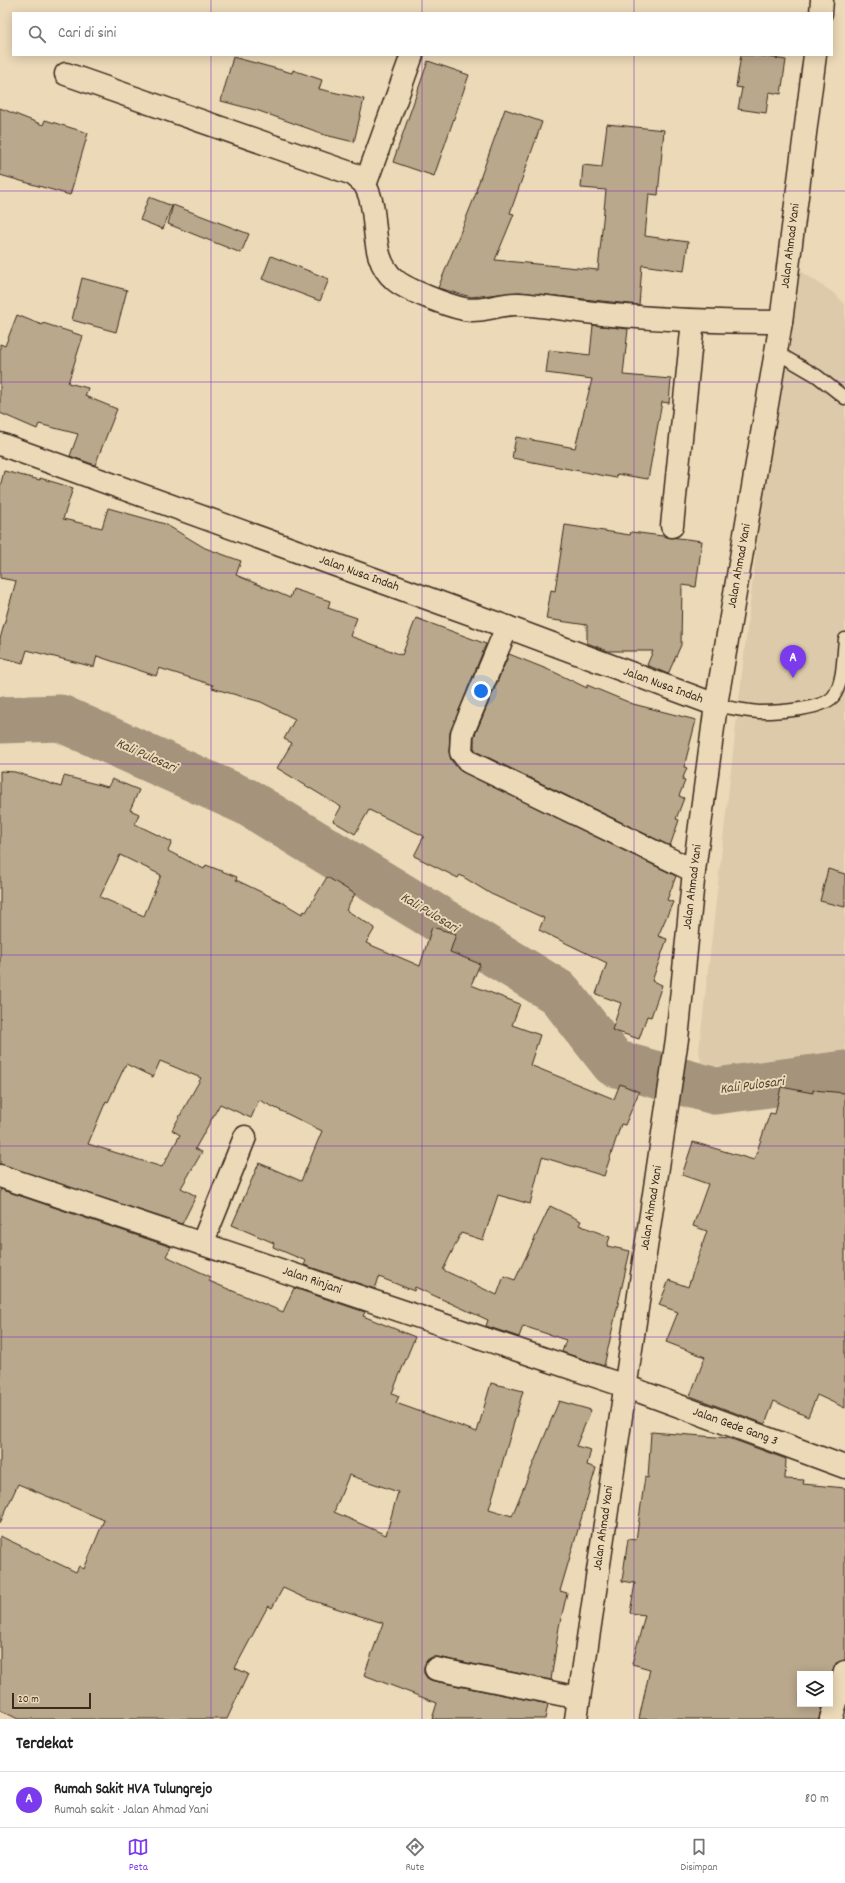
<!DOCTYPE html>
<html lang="id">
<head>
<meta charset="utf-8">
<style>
	body { margin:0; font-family:Dekko,sans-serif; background:#f6f6f6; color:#222 }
	.controls { position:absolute; right:12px; bottom:12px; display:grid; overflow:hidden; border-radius:0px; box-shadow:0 2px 10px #0003 }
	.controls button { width:36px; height:36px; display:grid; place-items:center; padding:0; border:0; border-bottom:1px solid #e0e0e0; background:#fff; color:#222; font:20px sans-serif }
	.scale { position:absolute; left:12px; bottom:10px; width:79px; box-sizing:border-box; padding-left:4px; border:2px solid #3b2a1e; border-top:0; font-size:11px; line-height:14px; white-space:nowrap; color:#3b2a1e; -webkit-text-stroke:3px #ebd9b7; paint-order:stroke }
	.you { position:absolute; left:481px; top:691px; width:14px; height:14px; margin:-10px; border:3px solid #fff; border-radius:50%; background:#1a73e8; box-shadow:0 0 0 6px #1a73e833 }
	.badge { display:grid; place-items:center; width:26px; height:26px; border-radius:50%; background:#7c3aed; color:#fff; font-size:13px; font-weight:700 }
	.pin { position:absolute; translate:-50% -33px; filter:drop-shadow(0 1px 2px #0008) }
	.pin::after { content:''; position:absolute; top:21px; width:14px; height:12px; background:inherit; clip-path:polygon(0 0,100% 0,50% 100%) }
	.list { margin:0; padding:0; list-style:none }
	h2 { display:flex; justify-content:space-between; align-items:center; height:52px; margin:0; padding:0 16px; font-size:17px }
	h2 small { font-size:13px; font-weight:400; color:#767676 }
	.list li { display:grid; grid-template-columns:26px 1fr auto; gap:12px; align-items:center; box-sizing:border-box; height:56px; padding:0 16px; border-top:1px solid #e0e0e0 }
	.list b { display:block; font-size:15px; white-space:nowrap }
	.list p { margin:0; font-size:13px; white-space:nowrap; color:#767676 }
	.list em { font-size:13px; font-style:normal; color:#767676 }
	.icon { flex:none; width:22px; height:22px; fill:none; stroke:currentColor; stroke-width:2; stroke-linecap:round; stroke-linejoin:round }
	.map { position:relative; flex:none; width:845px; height:1719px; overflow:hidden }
	.search { position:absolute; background:#fff; box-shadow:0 2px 10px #0003; left:12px; right:12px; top:12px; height:44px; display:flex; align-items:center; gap:10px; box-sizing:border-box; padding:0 14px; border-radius:0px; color:#767676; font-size:15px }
	.sheet { height:108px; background:#fff }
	nav { display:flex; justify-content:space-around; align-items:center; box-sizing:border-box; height:56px; border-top:1px solid #e0e0e0; background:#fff; font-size:11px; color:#767676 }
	nav a { display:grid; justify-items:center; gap:2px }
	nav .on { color:#7c3aed }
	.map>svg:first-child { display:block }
</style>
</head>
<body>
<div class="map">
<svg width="845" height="1719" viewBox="0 0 845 1719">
	<rect width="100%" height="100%" fill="#ebd9b7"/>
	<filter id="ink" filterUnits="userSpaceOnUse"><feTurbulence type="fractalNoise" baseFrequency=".025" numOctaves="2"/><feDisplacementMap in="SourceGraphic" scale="8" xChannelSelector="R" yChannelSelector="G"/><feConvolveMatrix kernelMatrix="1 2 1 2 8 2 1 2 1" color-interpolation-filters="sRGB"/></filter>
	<g filter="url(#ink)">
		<polygon fill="#dccaaa" points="789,263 835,294 845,305 845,1058 702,1067 699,1050"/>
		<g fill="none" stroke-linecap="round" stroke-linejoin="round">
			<polyline stroke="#a5937b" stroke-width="47" points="0,720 60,718 247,802 559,993 614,1063 715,1091 845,1074"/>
		</g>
		<g fill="#baa88c" stroke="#3b2a1e" fill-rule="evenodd">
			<polygon points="741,55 756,55 786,60 781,94 769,92 766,113 738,109 742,88 736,87"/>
			<polygon points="233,57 292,73 293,70 322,80 319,89 364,99 354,142 321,134 321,133 259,111 221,101"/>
			<polygon points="428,61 469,75 434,176 393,162"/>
			<polygon points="0,108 43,125 45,120 88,133 70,195 0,175"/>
			<polygon points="505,109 542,122 510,213 514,214 495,260 598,270 606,190 581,188 583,165 602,167 607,124 664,130 658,195 649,194 645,236 688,242 684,271 642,265 639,305 519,292 471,297 438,288 477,191 476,190"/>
			<polygon points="149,197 172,206 163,229 140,220"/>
			<polygon points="173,205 249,234 241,253 168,224"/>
			<polygon points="271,256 329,279 320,301 262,279"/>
			<polygon points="82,278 127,290 116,332 72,320"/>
			<polygon points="17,315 42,325 43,323 83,336 68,383 88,388 85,396 117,409 95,465 70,456 78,434 39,424 37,429 0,413 0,344 5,346"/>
			<polygon points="593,325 628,329 623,375 671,379 669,403 662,402 648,479 617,474 616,478 512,458 516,437 575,448 592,379 546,373 549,350 590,355"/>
			<polygon points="4,471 40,480 40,478 73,488 63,519 102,528 108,508 165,524 205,548 241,561 236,575 290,598 293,589 330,601 328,608 357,618 350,636 402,655 416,618 486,644 450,733 449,752 451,760 459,770 676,876 667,900 673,902 658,936 667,939 652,981 662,985 651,1017 647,1016 639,1039 612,1030 621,1003 596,994 607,963 539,930 544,918 491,894 460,875 458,878 414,856 424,836 369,810 355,834 333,821 341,807 277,768 292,743 284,739 295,719 261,702 212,688 213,685 159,668 156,676 97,656 94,667 27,650 23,663 0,657 0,639 16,581 0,578 0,487"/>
			<polygon points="565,525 630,535 631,532 702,541 696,587 682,585 681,645 668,674 647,665 653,651 608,651 587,643 587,625 546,619 551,590 555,591"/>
			<polygon points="509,654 554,672 587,688 587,685 633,704 696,720 684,767 687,768 682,780 685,781 679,796 684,798 676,819 679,820 670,846 477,752 474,748 474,737"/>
			<path d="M0,771L15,772L61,787L64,776L108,787L112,779L139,790L130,810L139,814L135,824L172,842L168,851L204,869L206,865L237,877L236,880L280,901L302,914L304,911L306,912L327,877L355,894L346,910L375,928L366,943L420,966L432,927L456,934L450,952L480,964L471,985L520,1004L512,1025L540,1035L530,1065L614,1099L620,1084L639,1092L625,1125L621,1124L604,1176L542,1157L530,1204L498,1195L483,1240L461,1233L443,1270L497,1295L504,1276L515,1280L550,1206L581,1221L579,1225L610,1237L607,1246L630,1251L604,1366L562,1352L566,1340L523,1326L519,1337L486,1326L488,1320L415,1287L414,1291L379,1277L375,1289L304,1265L306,1261L273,1247L274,1243L232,1225L259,1163L301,1181L322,1131L259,1100L251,1118L220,1104L195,1149L202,1152L181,1188L196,1196L182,1224L0,1164ZM120,855L161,875L144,916L100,897ZM160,1061L201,1078L172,1130L180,1135L162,1167L88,1144L106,1101L108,1102L126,1064L153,1077Z"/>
			<polygon points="828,869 845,874 845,907 820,901"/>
			<polygon points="781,1087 813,1093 813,1090 845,1093 845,1408 817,1395 808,1417 774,1401 765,1424 690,1396 705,1357 666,1342 678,1312 659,1305 669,1280 688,1287 707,1231 693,1226 708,1184 682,1175 693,1142 754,1160 770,1113 775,1114"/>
			<path d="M0,1189L171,1247L166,1256L211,1277L209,1281L283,1312L294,1288L365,1312L363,1316L415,1337L392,1393L399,1396L396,1403L477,1432L491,1383L523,1391L489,1509L512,1516L559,1401L591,1410L576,1446L591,1450L587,1465L596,1468L560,1591L567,1593L559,1627L551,1680L438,1657H432L427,1660L424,1667V1673L427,1678L434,1681L548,1704L545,1719H432L437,1703L364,1675L383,1623L307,1599L283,1588L272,1608L268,1606L235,1668L248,1674L227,1719H18L0,1710V1536L76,1572L79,1566L84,1569L104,1520L18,1484L0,1523ZM349,1475L398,1492L386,1535L334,1512Z"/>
			<polygon points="651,1432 729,1438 786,1459 785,1479 804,1480 803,1484 845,1488 845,1660 836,1663 830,1679 830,1674 800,1674 800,1704 822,1704 819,1719 639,1719 650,1669 632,1664 645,1615 630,1613 635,1583 622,1581 628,1539 636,1540 645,1477 648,1478"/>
		</g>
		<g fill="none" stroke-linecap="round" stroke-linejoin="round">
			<defs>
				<g id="lane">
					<polyline points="776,352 817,376 845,398"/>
					<path d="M716,705C731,708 745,711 759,712C776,712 827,710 835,694C844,678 843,657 845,639"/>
				</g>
				<g id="street">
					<path d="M66,74L353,174C357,178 364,182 366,187C381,216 367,257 395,280C406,290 449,306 464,309C482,313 500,303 518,304C549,306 581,312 612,315C668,320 724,322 781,322"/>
					<polyline points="365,185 412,55"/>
					<polyline points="672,526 693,321"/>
					<polyline points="507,627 462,734 461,752 469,762 694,871"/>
					<polyline points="0,1176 625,1386 845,1467"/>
					<polyline points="202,1244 245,1137"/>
					<polyline points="436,1669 579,1698"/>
					<polyline points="831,1719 845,1672"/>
				</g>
				<g id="secondary">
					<polyline points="821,13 822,0"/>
					<polyline points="0,444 507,627 716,705"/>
					<polyline points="576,1719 677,1039 694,871 716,705 781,322 815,55"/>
				</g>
			</defs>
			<use href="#lane" stroke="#3b2a1e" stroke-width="15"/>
			<use href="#street" stroke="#3b2a1e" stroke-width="25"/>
			<use href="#secondary" stroke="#3b2a1e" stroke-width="25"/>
			<use href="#lane" stroke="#ebd9b7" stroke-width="12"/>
			<use href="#street" stroke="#ebd9b7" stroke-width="22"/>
			<use href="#secondary" stroke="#ebd9b7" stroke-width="22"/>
		</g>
	</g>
	<path fill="none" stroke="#7b2cbf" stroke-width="1" stroke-opacity="0.55" d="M211,0V13M422,0V13M634,0V13M211,55V1719M422,55V1719M634,55V1719M0,191H845M0,382H845M0,573H845M0,764H845M0,955H845M0,1146H845M0,1337H845M0,1528H845"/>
	<g text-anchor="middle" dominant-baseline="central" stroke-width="4" stroke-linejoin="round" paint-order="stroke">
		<g font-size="13" fill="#3b2a1e" stroke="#ebd9b7">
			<text transform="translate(791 246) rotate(-83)">Jalan Ahmad Yani</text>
			<text transform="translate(740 566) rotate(-80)">Jalan Ahmad Yani</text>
			<text transform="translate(359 574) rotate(20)">Jalan Nusa Indah</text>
			<text transform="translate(663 686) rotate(20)">Jalan Nusa Indah</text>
			<text transform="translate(693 887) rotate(-83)">Jalan Ahmad Yani</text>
			<text transform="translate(652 1208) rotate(-81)">Jalan Ahmad Yani</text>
			<text transform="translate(312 1281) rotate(19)">Jalan Rinjani</text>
			<text transform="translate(735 1427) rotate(20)">Jalan Gede Gang 3</text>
			<text transform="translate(604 1528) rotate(-82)">Jalan Ahmad Yani</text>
		</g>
		<g font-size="14" font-style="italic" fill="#564435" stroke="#ebd9b7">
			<text transform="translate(146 756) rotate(24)">Kali Pulosari</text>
			<text transform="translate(429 913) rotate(31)">Kali Pulosari</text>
			<text transform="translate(752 1086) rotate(-7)">Kali Pulosari</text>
		</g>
	</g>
</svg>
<div class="controls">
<button><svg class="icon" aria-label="layers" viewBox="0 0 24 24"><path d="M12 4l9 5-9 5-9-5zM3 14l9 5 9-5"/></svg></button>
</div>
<div class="scale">20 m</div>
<div class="you"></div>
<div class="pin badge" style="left:793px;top:678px">A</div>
<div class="search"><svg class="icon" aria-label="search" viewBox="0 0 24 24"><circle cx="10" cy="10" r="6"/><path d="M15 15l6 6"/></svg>Cari di sini</div>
</div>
<section class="sheet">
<h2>Terdekat<small></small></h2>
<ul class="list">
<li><span class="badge">A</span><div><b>Rumah Sakit HVA Tulungrejo</b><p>Rumah sakit · Jalan Ahmad Yani</p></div><em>80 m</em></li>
</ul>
</section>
<nav>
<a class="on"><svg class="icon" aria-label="map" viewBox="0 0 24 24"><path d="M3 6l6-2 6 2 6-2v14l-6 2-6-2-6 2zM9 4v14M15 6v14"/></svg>Peta</a>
<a><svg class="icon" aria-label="directions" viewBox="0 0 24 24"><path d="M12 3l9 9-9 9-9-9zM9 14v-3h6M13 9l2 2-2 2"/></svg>Rute</a>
<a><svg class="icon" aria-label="saved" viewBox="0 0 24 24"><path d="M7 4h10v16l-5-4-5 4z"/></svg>Disimpan</a>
</nav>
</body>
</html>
